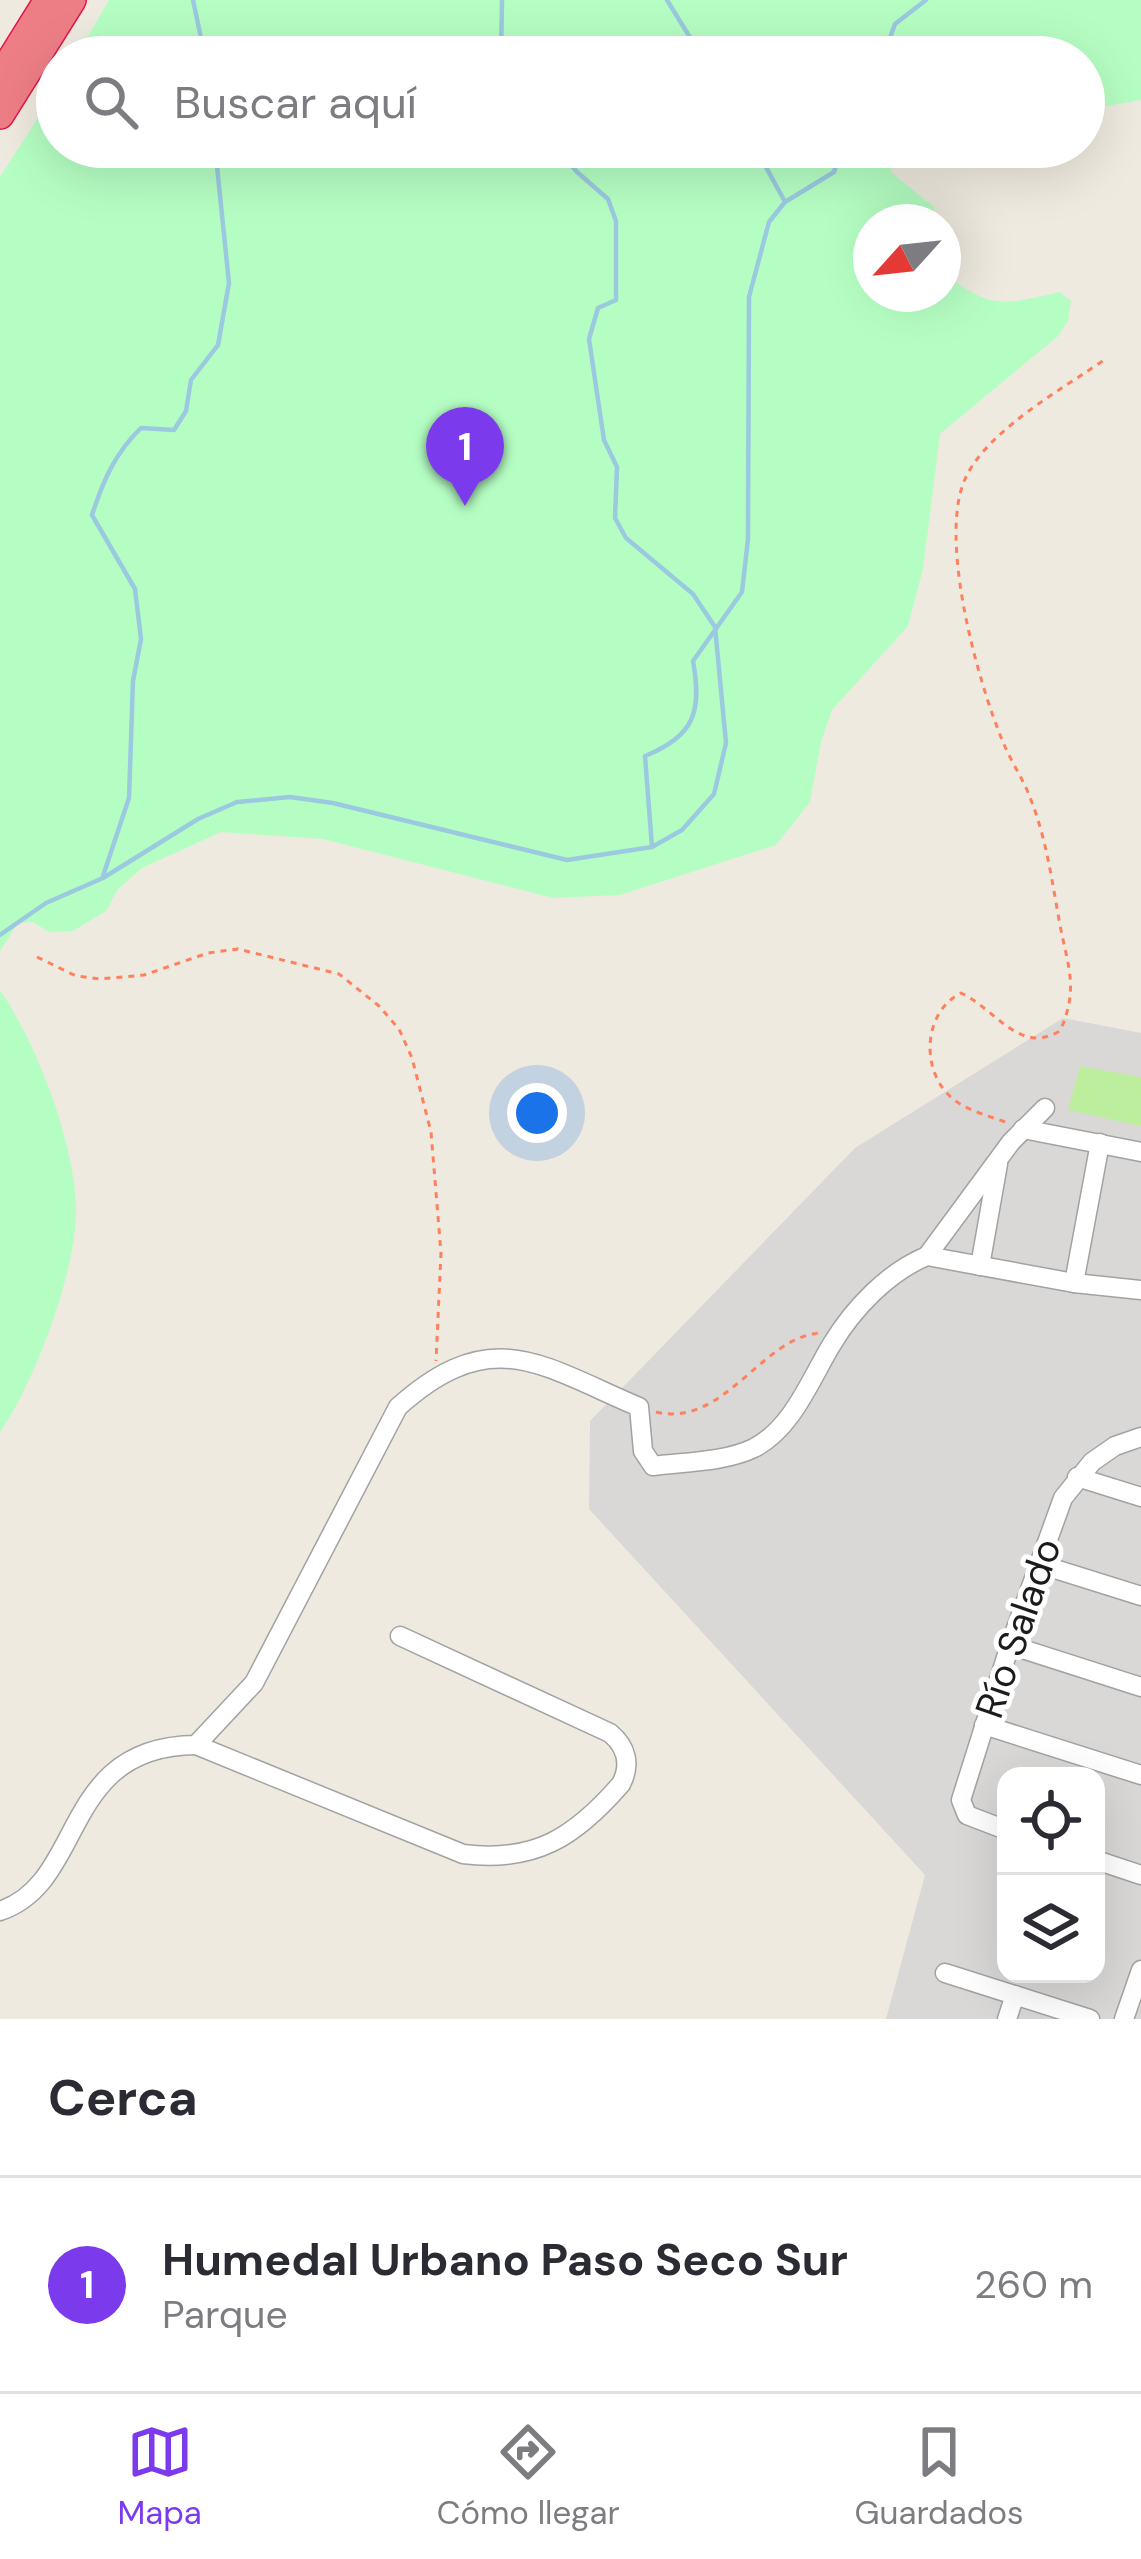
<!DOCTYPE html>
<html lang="es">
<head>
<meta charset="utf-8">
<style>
	body { margin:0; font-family:"DM Sans",sans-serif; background:#f7f7f7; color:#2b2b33 }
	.controls { position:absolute; right:36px; bottom:36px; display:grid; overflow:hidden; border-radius:24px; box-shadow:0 12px 48px #0002 }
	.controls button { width:108px; height:108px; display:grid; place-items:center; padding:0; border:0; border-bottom:3px solid #e1e1e2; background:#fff; color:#2b2b33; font:60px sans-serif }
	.compass { position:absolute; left:853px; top:204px; width:108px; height:108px; border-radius:50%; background:#fff; box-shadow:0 12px 48px #0002; rotate:243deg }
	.you { position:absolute; left:537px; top:1113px; width:42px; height:42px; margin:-30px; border:9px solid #fff; border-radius:50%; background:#1a73e8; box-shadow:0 0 0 18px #1a73e833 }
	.badge { display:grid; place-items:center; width:78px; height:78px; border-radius:50%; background:#7c3aed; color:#fff; font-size:39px; font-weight:700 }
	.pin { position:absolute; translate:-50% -99px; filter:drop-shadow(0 3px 6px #0008) }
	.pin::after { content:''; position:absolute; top:63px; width:42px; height:36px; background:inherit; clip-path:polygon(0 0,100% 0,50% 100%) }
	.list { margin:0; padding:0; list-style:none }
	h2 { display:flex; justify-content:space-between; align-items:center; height:156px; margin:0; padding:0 48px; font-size:51px }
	h2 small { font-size:39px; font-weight:400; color:#7c7c81 }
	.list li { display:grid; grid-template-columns:78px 1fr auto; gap:36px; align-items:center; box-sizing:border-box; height:216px; padding:0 48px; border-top:3px solid #e1e1e2 }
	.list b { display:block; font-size:45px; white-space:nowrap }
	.list p { margin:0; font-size:39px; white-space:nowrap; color:#7c7c81 }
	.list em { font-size:39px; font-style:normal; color:#7c7c81 }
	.icon { flex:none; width:66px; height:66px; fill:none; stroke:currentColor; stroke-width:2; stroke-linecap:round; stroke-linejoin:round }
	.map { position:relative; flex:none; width:1141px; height:2019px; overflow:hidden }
	.search { position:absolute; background:#fff; box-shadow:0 12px 48px #0002; left:36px; right:36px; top:36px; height:132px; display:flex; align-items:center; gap:30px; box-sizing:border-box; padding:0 42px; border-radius:66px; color:#7c7c81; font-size:45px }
	.sheet { height:372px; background:#fff }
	nav { display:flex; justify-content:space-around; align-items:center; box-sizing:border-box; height:168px; border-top:3px solid #e1e1e2; background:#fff; font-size:33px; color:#7c7c81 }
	nav a { display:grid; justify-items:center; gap:6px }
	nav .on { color:#7c3aed }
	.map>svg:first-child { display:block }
</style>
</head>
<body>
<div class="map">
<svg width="1141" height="2019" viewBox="0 0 1141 2019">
	<rect width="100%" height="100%" fill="#eeeadf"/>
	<path fill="#d9d8d7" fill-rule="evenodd" d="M1063,1018L1141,1033V2019H886L925,1875L589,1509L590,1421L855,1148ZM1006,1776H1096V1974H1006Z"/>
	<polygon fill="#bdee9e" points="1080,1066 1141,1077 1141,1126 1068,1110"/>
	<g fill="#b5fec3">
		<polygon points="109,0 1141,0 1141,100 1084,110 1084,57 76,57"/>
		<path d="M57,88V147H887L892,173L935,208L931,222H871V294H943V273C992,310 1002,305 1060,292L1071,301L1068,321L1058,336L940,434L923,569L908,626L832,710L821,742L810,802L776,845L620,895L553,898L323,839L221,832L142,868L118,889L106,911L73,931L49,932L33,922L18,923L0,951V177Z"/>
		<path d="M0,990C37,1044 74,1141 76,1206C78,1268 35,1382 0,1432Z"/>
	</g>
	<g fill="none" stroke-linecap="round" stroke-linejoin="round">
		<g stroke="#9ac9e0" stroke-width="4.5">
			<polyline points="193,0 205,57"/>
			<polyline points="667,0 702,57"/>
			<polyline points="501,57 502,0"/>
			<polyline points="883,57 895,24 926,0"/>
			<polyline points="755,147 784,200"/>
			<path d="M652,847L645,756C695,736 702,711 693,661L742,592L748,539L749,297L769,222L785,202L834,172L842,147"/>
			<path d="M103,876L129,798L133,681L141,639L135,589L92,515C103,481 115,453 141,428L174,430L186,411L191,380L218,345L229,283L215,147"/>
			<polyline points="0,935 46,903 103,878 198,819 237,802 290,797 333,803 567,860 652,847 682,830 714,794 726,743 715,627 693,594 626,538 615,518 617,467 604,440 589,339 598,308 616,300 616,221 608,199 577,172 556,147"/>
		</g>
		<defs>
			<g id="minor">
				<polyline points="1023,1129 1141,1152"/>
				<polyline points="927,1256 1074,1283 1141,1290"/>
				<polyline points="927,1256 1011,1142 1045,1108"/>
				<polyline points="980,1266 998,1164"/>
				<polyline points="1074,1283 1100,1143"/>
				<polyline points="1077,1477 1141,1497"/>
				<polyline points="1039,1564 1141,1596"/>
				<polyline points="1010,1645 1141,1687"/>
				<polyline points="984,1725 1141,1775"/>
				<path d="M196,1745L463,1854C535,1863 575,1837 621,1784C631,1765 627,1747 610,1733L400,1636"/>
				<polyline points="1006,1830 967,1815 961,1800 1010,1645 1063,1498 1092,1462 1115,1446 1141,1437"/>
				<polyline points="1096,1860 1141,1875"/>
				<path d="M0,1911C87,1882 59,1746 196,1745L254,1683L398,1407C492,1323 540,1365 639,1407L643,1451L653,1466C685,1462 725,1462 754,1448C793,1428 811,1378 832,1344C853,1309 888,1272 927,1256"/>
				<polyline points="945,1973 1090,2019"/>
				<polyline points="1007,2019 1015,1995"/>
				<polyline points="1124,2019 1141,1970"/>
			</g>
			<g id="highway">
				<polyline points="0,77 48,0"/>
				<polyline points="0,115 72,0"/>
			</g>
		</defs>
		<use href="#minor" stroke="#a2a2a2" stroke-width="21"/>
		<use href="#highway" stroke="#e41345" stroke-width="30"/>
		<g stroke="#ff805e" stroke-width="3" stroke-dasharray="6 6" stroke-linecap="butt">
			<polyline points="37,957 76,976 100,979 144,975 208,953 238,949 339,974 379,1006 399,1029 412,1058 431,1132 441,1253 436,1361"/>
			<path d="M1005,1122C987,1115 967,1111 952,1098C920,1071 923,1012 961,993C997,1010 1019,1055 1060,1031C1079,989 1068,967 1060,925C1052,882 1047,841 1031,800C1024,780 1011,762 1003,742C978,683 936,533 967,475C991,428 1064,388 1107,358"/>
			<path d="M656,1412C724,1428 761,1338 819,1333"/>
		</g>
		<use href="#minor" stroke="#fff" stroke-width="18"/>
		<use href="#highway" stroke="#ee7e86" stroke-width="27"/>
	</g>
	<g text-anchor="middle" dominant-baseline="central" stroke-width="10" stroke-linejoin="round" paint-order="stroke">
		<g font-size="39" fill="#1b1b1b" stroke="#fff">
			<text transform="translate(1018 1628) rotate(-71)">Río Salado</text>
		</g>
	</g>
</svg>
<div class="controls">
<button><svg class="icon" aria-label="locate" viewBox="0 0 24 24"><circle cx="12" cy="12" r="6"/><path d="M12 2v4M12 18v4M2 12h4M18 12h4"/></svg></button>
<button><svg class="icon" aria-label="layers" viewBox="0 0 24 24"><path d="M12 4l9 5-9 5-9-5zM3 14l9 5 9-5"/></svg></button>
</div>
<svg class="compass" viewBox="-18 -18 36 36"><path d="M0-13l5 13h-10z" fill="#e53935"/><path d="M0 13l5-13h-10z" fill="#7c7c81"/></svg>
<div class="you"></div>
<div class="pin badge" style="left:465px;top:506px">1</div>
<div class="search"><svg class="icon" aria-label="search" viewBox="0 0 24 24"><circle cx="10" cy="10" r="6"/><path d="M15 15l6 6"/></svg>Buscar aquí</div>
</div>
<section class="sheet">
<h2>Cerca<small></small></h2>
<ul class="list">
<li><span class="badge">1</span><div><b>Humedal Urbano Paso Seco Sur</b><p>Parque</p></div><em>260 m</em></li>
</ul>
</section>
<nav>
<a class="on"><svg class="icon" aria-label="map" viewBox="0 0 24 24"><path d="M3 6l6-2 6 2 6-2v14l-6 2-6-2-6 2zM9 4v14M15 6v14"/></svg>Mapa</a>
<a><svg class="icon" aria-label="directions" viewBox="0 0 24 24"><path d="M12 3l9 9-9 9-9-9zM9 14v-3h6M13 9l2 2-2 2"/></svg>Cómo llegar</a>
<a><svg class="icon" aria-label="saved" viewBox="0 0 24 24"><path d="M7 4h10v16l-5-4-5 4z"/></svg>Guardados</a>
</nav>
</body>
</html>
